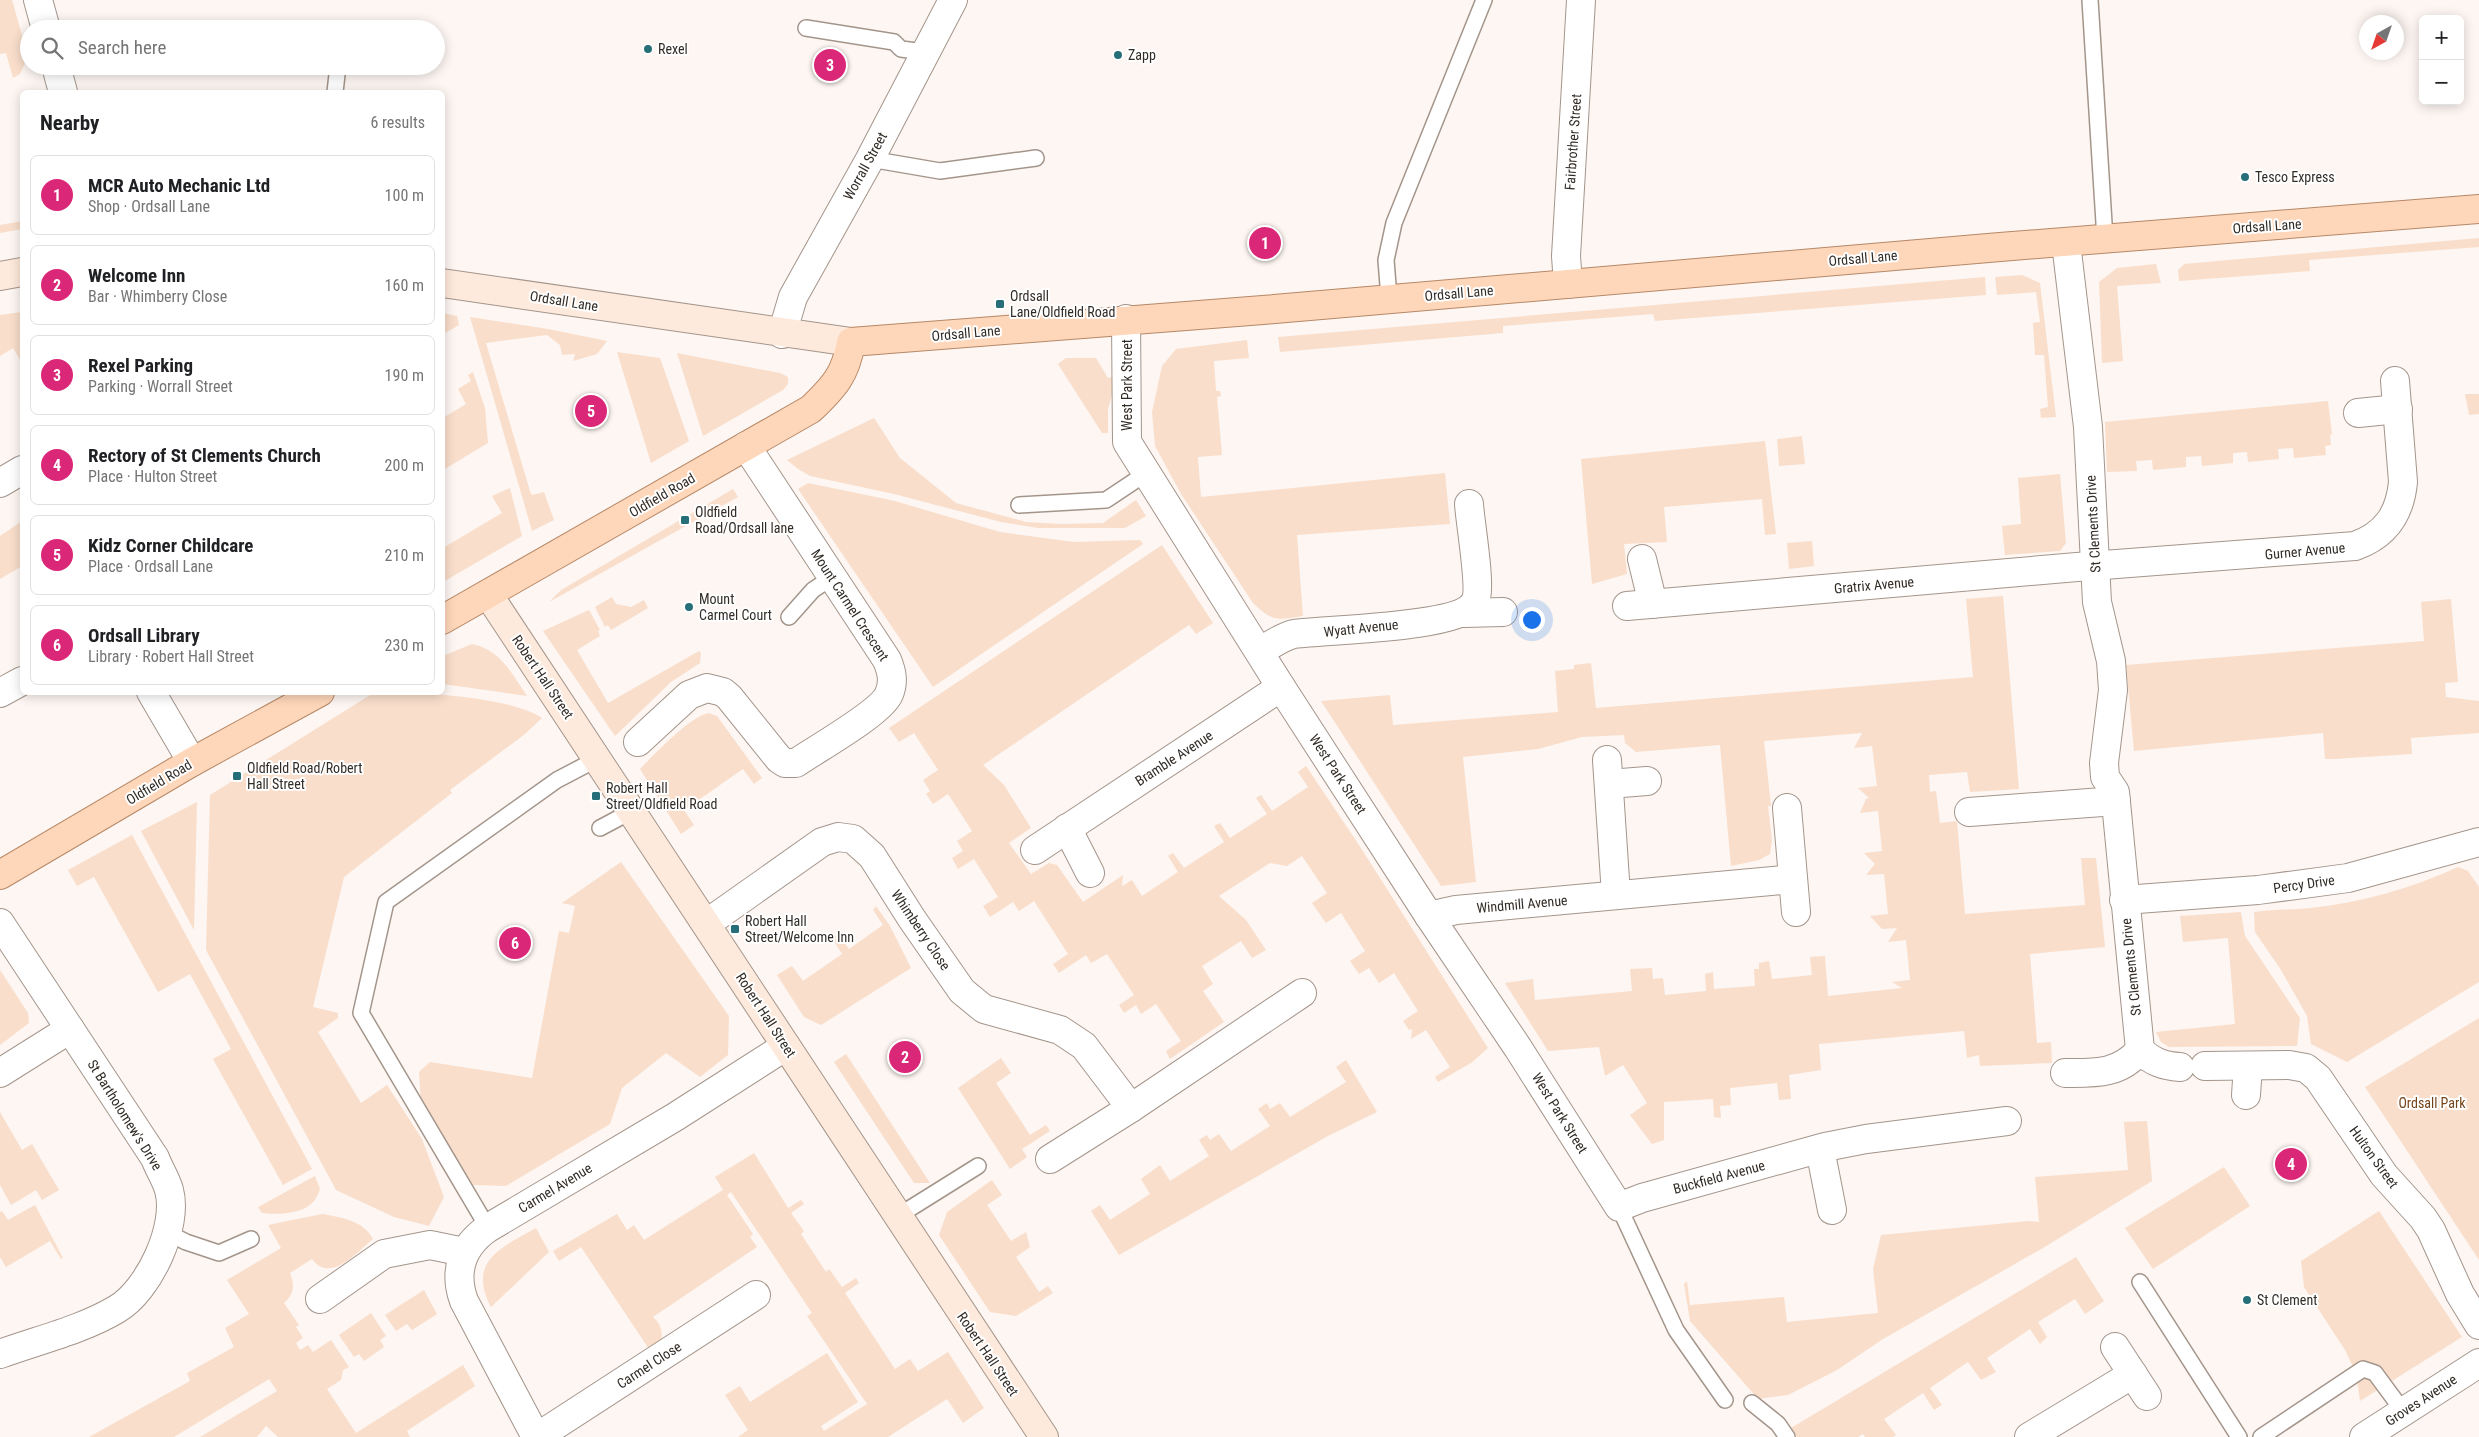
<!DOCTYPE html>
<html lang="en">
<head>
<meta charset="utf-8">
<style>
	body { margin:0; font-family:"Roboto Condensed",sans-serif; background:#f2f2f2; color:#202124 }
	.controls { position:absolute; right:15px; top:15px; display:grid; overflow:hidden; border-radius:8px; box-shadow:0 2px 12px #0003 }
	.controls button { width:45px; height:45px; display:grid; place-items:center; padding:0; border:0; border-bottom:1px solid #e0e0e0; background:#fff; color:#202124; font:25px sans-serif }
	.compass { position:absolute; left:2359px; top:15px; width:45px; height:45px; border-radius:50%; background:#fff; box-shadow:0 2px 12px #0003; rotate:220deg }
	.you { position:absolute; left:1531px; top:619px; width:18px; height:18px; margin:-12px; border:4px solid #fff; border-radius:50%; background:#1a73e8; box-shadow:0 0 0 8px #1a73e833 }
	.badge { display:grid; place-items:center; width:32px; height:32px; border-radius:50%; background:#db2777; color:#fff; font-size:16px; font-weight:700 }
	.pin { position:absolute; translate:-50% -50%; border:2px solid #fff; box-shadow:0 1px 5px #0006 }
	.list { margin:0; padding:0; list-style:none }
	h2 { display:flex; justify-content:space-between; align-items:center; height:65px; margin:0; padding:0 20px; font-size:21px }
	h2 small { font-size:16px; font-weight:400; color:#757577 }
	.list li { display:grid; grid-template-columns:32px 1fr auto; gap:15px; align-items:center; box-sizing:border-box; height:80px; margin:0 10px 10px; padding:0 10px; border:1px solid #e0e0e0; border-radius:8px }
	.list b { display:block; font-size:19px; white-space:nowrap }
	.list p { margin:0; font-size:16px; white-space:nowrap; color:#757577 }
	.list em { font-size:16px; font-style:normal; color:#757577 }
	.icon { flex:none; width:28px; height:28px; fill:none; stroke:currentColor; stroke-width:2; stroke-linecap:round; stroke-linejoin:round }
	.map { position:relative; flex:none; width:2479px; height:1437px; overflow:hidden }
	.search { position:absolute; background:#fff; box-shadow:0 2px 12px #0003; left:20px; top:20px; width:425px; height:55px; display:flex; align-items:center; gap:12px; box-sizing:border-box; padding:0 18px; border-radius:28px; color:#757577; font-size:19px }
	.panel { position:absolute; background:#fff; box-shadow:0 2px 12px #0003; left:20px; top:90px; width:425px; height:605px; border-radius:8px }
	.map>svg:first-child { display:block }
</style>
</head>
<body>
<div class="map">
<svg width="2479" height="1437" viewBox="0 0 2479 1437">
	<rect width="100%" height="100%" fill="#fdf6f2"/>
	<g fill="#f9decb">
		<polygon points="0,0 12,0 28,56 20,74 13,78 6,53 0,54"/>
		<polygon points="22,221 22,229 0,233 0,225"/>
		<polygon points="2479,238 2479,247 2309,260 2310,271 2179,281 2178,270 2184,264"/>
		<polygon points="2156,264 2161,283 2117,286 2123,361 2102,363 2099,282 2117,268"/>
		<polygon points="2022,275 2040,283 2056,417 2041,418 2040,409 2048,407 2044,355 2035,355 2033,323 2040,322 2036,292 1997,295 1995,277"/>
		<polygon points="1985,277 1986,295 1655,321 1653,314 1503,326 1503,333 1280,352 1278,337"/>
		<polygon points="22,312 22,363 13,348 0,356 0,315"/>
		<polygon points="443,313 457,316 459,325 445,333"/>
		<polygon points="470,317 548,329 607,341 597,354 573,361 575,354 562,355 560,345 547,335 486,343 530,491 532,495 544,492 554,520 532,531"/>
		<path d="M1247,340L1249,358L1214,361L1216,391H1220L1221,396L1217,397L1222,455L1198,457L1201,497L1445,473L1450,524L1297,535L1303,616C1277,620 1273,622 1253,603L1181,494L1155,446L1152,412L1162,366L1176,349Z"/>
		<polygon points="617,352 660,358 689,441 651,463"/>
		<polygon points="677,353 780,373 788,377 788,384 783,390 703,436"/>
		<polygon points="1066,358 1096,358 1108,378 1112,377 1112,395 1108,409 1108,433 1102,433 1058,364"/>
		<polygon points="473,372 485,408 488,443 443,470 443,418 466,404 458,389 471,381 468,375"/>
		<polygon points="2465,394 2479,394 2479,414 2469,415"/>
		<polygon points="2328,401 2332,434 2330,435 2331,445 2325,446 2326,455 2294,458 2293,448 2278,449 2279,459 2248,462 2247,452 2233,453 2233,463 2202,466 2201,456 2186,457 2186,467 2153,470 2152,460 2136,461 2137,471 2107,472 2105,422"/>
		<polygon points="874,418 900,458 956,503 1026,522 1061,524 1103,523 1136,500 1146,516 1125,528 1038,528 1001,522 894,494 810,476 798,469 787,460"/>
		<polygon points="1802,436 1805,464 1779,466 1777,439"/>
		<polygon points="1765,441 1776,534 1765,535 1762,499 1664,507 1667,542 1624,544 1627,574 1592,584 1581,459"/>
		<polygon points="2060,474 2066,543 2060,551 2005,555 2002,526 2021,524 2018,478"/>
		<polygon points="808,483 895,501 1000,532 1074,542 1140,540 1143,544 933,687 798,489"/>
		<polygon points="510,488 522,536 443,582 443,548 502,513 492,496"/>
		<polygon points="733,489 738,497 549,602 561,590"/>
		<polygon points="22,521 22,566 0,579 0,536"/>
		<polygon points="1812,541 1814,566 1789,569 1787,543"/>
		<polygon points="1162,545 1213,623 1196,634 1189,625 983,765 1004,785 1031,828 1009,843 1031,874 1049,863 1057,865 1083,902 1123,875 1122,886 1132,880 1142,896 1178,872 1168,856 1173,853 1184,868 1224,842 1214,826 1220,823 1230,838 1267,814 1256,798 1261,795 1272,811 1308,787 1298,772 1306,766 1359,845 1488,1048 1471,1063 1438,1082 1435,1077 1450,1067 1426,1030 1411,1039 1412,1029 1409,1030 1403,1021 1418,1011 1394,973 1379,983 1369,968 1359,974 1350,961 1365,951 1341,913 1326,923 1312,903 1327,893 1302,856 1287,866 1270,863 1219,896 1246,920 1266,950 1252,958 1241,941 1202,966 1213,984 1203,991 1224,1022 1170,1059 1166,1051 1181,1041 1156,1004 1141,1014 1136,1005 1124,1013 1119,1005 1134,995 1107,954 1091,963 1086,955 1059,973 1053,964 1068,954 1034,901 1019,911 1013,902 990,917 983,906 998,897 974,859 958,869 952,858 963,851 957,841 972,831 948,794 933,804 926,794 930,791 923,780 938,770 914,733 899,742 889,728"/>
		<polygon points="2003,596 2019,789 1970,792 1967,772 1929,775 1930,792 1936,791 1940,823 1957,821 1965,914 2085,905 2081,858 2096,858 2105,947 2030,954 2037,1043 2051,1042 2052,1063 1980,1066 1979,1055 1967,1058 1964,1031 1819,1044 1821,1070 1789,1075 1791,1099 1779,1100 1777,1083 1730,1088 1731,1105 1720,1106 1721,1118 1714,1117 1713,1099 1664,1102 1664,1140 1652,1144 1630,1115 1647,1103 1623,1065 1605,1076 1599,1047 1548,1051 1505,983 1533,979 1535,1000 1632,991 1630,969 1652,968 1653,979 1663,978 1665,995 1706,991 1705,974 1713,972 1714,989 1755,986 1754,969 1759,969 1759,963 1769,961 1772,979 1812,975 1810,957 1825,956 1828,996 1902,988 1892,982 1910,980 1906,940 1888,942 1897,928 1882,929 1870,916 1888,914 1884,874 1866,875 1875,864 1864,853 1882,851 1878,811 1860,813 1866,799 1869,798 1858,788 1877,786 1872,746 1854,748 1862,733 1764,741 1771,806 1768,806 1772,840 1770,854 1759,860 1731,866 1720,745 1636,752 1625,743 1624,735 1582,737 1538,749 1463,757 1476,882 1441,886 1321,701 1390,695 1393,725 1558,712 1555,671 1574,669 1574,665 1591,663 1596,708 1973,677 1966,599"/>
		<polygon points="612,597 616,604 631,607 644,600 648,608 611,630 608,625 605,627 595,607"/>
		<polygon points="2451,599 2458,682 2445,683 2446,697 2479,701 2479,733 2411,738 2412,754 2334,759 2325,759 2323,733 2134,751 2126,665 2424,641 2421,602"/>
		<polygon points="589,610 600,630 598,631 600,636 577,650 608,703 699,651 701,653 700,663 671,682 615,736 543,631"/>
		<path d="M472,644C500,649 512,674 527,696L443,684V656Z"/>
		<path d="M375,692C416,692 508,696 542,718L525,734L450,790L452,793L344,877L313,1007L338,1013V1018L318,1032L361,1103L387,1085L422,1139L444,1197L429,1226L394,1217L336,1190L206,950L210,795Z"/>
		<path d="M709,713L717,716L762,778L754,784L743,769L684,810L694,825L681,834L640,769C655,754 689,717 709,713Z"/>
		<polygon points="197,802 194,930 141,831"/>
		<polygon points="132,835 312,1169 283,1185 213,1059 231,1049 190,974 158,992 94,877 77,886 68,870"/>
		<polygon points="621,862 729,1016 728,1055 700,1077 666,1053 622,1088 610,1124 506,1186 473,1185 421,1105 419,1072 430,1062 532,1078 559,931 569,933 575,906 562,903"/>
		<path d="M2458,867L2468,871L2479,887V982L2347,1062L2311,1044L2307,1016L2281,970L2255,932L2254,912C2273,909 2292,910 2311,908C2362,902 2411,889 2458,867Z"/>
		<polygon points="876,906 890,926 911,968 821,1025 804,1017 777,975 792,966 803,981 842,954 832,938 838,934 849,949 883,925 873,910"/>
		<polygon points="2241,912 2245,936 2300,1018 2297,1046 2169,1047 2161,1042 2156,1032 2235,1024 2228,938 2183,942 2180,916"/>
		<polygon points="0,970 28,1013 29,1023 0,1045"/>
		<polygon points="2479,1018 2479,1260 2365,1087"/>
		<polygon points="846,1054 930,1183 914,1183 834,1062"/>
		<polygon points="1001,1058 1011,1073 996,1083 1030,1135 1046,1125 1050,1131 1022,1149 1027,1157 1010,1169 958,1088"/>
		<polygon points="1346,1060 1377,1112 1328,1136 1119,1255 1091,1211 1100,1205 1110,1220 1150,1194 1141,1179 1160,1165 1170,1181 1209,1156 1199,1140 1207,1135 1210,1140 1219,1134 1231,1151 1270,1126 1258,1109 1267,1103 1270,1109 1280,1103 1290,1117 1346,1082 1336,1067"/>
		<polygon points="0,1112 22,1150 32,1144 59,1190 42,1200 36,1190 11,1205 0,1185"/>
		<polygon points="2147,1121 2152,1181 2043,1248 1883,1339 1837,1370 1788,1395 1758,1399 1690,1321 1684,1284 1687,1281 1690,1305 1784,1297 1787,1322 1878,1313 1873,1269 1881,1235 2029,1221 2039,1222 2035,1177 2128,1170 2124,1122"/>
		<path d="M754,1153L788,1208L801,1200L804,1204L791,1213L804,1231L801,1234L826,1272L829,1269L842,1287L856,1278L859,1283L845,1293L895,1369L910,1359L918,1371L948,1352L984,1408L963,1423L947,1399L888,1437H738L748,1430L725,1395L740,1386L750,1402L827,1353L858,1402L821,1426L824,1431L867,1404L807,1316L812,1313L731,1192L727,1195L753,1234L750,1237L757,1247L653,1317C661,1324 663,1332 661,1343L649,1349L581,1247L559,1261L553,1251L617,1214L627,1230L634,1225L644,1240L723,1190L715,1177Z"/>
		<polygon points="2224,1167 2250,1206 2153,1269 2125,1228"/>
		<path d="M315,1176L320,1189C318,1194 316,1200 312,1203C302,1214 276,1215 262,1213L258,1207Z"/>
		<polygon points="992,1180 1002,1195 987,1205 1011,1241 1026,1232 1030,1247 1016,1257 1039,1292 1048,1286 1053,1293 1016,1316 990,1312 939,1235 947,1212"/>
		<polygon points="35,1205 63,1258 61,1259 50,1241 6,1267 0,1257 0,1212 2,1211 8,1220"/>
		<polygon points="2379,1211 2462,1337 2360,1401 2356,1373 2345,1350 2304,1287 2301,1261"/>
		<path d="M322,1214C341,1217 364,1221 373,1239C357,1252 330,1284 312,1259L290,1273C295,1286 294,1294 284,1303L299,1325L296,1327L303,1338L296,1343L300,1350L308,1345L313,1352L331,1340L349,1367L343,1370L341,1380L327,1389L356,1433L463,1365L475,1386L407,1431L410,1437H278L266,1426L257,1437H200L277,1391L269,1379L174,1437H89L190,1381L187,1373L234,1347L225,1328L249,1314L227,1280L281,1248L268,1225Z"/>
		<path d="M536,1228L549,1252L491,1307C467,1261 501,1248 536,1228Z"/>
		<polygon points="2076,1257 2104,1301 2085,1314 2075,1299 2038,1322 2047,1337 2040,1344 2030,1329 1987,1358 1996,1372 1981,1380 1968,1362 1930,1388 1942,1405 1934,1410 1923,1393 1884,1419 1896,1435 1893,1437 1865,1437 1863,1434 1858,1437 1797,1437 1791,1428"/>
		<polygon points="424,1290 437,1314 412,1330 407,1324 396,1331 385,1315"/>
		<polygon points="371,1313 386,1336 380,1340 384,1347 364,1361 359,1354 354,1357 339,1335"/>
	</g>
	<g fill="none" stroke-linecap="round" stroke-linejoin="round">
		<defs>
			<g id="lane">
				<polyline points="2090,0 2105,239"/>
				<polyline points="806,28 894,42 901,49 925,52"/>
				<polyline points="335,92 338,66"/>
				<polyline points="870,159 940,171 1036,158"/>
				<polyline points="1389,298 1386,260 1394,223 1484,0"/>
				<polyline points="1019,505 1106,500 1145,474"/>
				<polyline points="789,617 813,590 831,578"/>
				<polyline points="600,828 632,811"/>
				<polyline points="1619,1207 1676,1330 1725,1400"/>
				<polyline points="898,1216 978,1166"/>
				<polyline points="488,1228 361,1013 386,902 557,780 597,759"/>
				<polyline points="168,1233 186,1242 219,1253 251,1239"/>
				<polyline points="2140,1282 2239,1437"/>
				<polyline points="1752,1403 1778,1424 1787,1437"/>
				<polyline points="2261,1437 2363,1369 2375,1373 2403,1411"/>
			</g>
			<g id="street">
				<polyline points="38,0 46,29"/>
				<polyline points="56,66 63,92"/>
				<polyline points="1568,284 1566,256 1581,0"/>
				<polyline points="1126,319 1127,442 1281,687 1429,916 1518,1048 1619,1207 1642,1198 1825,1147 1866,1139 2007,1121"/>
				<polyline points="782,334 793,297 870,159 953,0"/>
				<polyline points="2358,413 2398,409"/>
				<polyline points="0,483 22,470"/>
				<polyline points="1642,559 1653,604"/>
				<path d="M1627,606L2077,567L2355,546C2386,535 2400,514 2403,482L2395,381"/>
				<polyline points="1464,613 1503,612"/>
				<path d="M1260,651C1270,646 1283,636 1294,634C1327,629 1460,629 1475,602C1482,589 1470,522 1469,504"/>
				<polyline points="151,692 192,762"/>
				<polyline points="0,693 22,681"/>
				<path d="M638,742L689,695L707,688L723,692L729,697L779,759L785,763H796C816,749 881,713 889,694C894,682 892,672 887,660L746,446"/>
				<polyline points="1607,760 1616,895"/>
				<polyline points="1609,784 1647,781"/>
				<polyline points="1787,808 1796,912"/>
				<polyline points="1969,812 2116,801"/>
				<polyline points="1067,828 1090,873"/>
				<polyline points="1035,850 1281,687"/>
				<polyline points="2124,900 2258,890 2348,878 2479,842"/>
				<polyline points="1429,916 1456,910 1793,879"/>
				<path d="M0,923L155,1158C159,1169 166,1179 169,1190C179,1226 149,1290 117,1309C82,1330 38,1340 0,1354"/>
				<polyline points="706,924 822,842 838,837 853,839 872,856 912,919 962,991 984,1009 1060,1030 1084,1046 1131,1108"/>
				<path d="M2140,1050C2152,1062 2164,1066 2180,1067"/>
				<polyline points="2205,1066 2289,1065 2306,1068 2318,1078 2384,1175 2423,1218 2431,1230 2460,1294 2479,1325"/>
				<polyline points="0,1073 70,1029"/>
				<path d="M2065,1073C2094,1073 2119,1075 2140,1050L2115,792L2105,777L2104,763L2113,690L2111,661L2097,602L2088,427L2066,243"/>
				<polyline points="2246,1095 2248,1066"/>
				<polyline points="1820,1149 1832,1210"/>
				<polyline points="1050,1159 1131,1108 1302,993"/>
				<polyline points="320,1299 384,1254 430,1245 464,1252"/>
				<polyline points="2115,1347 2147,1396"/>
				<path d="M536,1437L464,1301C453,1271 462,1246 488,1228L675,1117L786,1046"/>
				<polyline points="544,1437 548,1430 756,1295"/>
				<polyline points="2029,1437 2133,1374"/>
				<polyline points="2364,1437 2479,1363"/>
			</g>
			<g id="secondary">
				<polyline points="0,276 22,272"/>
				<polyline points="442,283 851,342"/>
				<polyline points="488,594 1044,1437"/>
			</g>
			<g id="primary">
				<path d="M442,620L811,409C834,387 846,374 851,342L1263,310L2000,247L2479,209"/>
				<polyline points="0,875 192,762 320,692"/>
			</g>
		</defs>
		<use href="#lane" stroke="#a4958b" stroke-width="18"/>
		<use href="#street" stroke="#a4958b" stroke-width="30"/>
		<use href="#secondary" stroke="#a4958b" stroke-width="30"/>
		<use href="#primary" stroke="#b68867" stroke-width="30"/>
		<use href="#lane" stroke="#fff" stroke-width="15"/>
		<use href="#street" stroke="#fff" stroke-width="28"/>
		<use href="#secondary" stroke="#feeadc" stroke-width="28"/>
		<use href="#primary" stroke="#fed6b9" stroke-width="28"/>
	</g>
	<g fill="#266f78" stroke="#fff" stroke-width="2">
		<circle cx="648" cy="49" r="5"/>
		<circle cx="1118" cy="55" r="5"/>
		<circle cx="2245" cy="177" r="5"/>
		<rect x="995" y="299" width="10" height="10" rx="2.5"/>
		<rect x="680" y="515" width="10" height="10" rx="2.5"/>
		<circle cx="689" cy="607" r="5"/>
		<rect x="232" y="771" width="10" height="10" rx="2.5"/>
		<rect x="591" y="791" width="10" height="10" rx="2.5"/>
		<rect x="730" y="924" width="10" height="10" rx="2.5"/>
		<circle cx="2247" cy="1300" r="5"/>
	</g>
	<g text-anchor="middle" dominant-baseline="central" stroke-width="4" stroke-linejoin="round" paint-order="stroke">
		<g font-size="14" fill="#322c27" stroke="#fff" text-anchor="start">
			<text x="658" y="49">Rexel</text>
			<text x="1128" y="55">Zapp</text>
			<text x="2255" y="177">Tesco Express</text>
			<text x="1010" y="296">Ordsall<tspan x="1010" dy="16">Lane/Oldfield Road</tspan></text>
			<text x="695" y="512">Oldfield<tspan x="695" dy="16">Road/Ordsall lane</tspan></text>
			<text x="699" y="599">Mount<tspan x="699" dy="16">Carmel Court</tspan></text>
			<text x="247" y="768">Oldfield Road/Robert<tspan x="247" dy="16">Hall Street</tspan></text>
			<text x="606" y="788">Robert Hall<tspan x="606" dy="16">Street/Oldfield Road</tspan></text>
			<text x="745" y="921">Robert Hall<tspan x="745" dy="16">Street/Welcome Inn</tspan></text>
			<text x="2257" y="1300">St Clement</text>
		</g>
		<g font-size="14" fill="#322c27" stroke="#fff">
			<text transform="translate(1573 142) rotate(-86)">Fairbrother Street</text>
			<text transform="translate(865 166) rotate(-61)">Worrall Street</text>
			<text transform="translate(2267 226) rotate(-4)">Ordsall Lane</text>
			<text transform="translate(1863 258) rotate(-5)">Ordsall Lane</text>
			<text transform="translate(1459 293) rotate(-5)">Ordsall Lane</text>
			<text transform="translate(564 301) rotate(9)">Ordsall Lane</text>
			<text transform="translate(966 333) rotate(-5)">Ordsall Lane</text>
			<text transform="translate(1127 385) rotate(-90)">West Park Street</text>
			<text transform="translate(662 495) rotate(-30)">Oldfield Road</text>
			<text transform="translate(2093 524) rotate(-93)">St Clements Drive</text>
			<text transform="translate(2305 551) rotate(-5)">Gurner Avenue</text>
			<text transform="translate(1874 585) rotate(-5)">Gratrix Avenue</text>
			<text transform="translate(850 605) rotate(57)">Mount Carmel Crescent</text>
			<text transform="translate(1361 628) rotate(-6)">Wyatt Avenue</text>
			<text transform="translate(543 677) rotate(56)">Robert Hall Street</text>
			<text transform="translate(1174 758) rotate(-33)">Bramble Avenue</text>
			<text transform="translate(1338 774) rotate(57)">West Park Street</text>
			<text transform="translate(159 782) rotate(-31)">Oldfield Road</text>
			<text transform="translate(2304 884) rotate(-8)">Percy Drive</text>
			<text transform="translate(1522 904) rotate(-5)">Windmill Avenue</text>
			<text transform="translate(921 930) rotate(56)">Whimberry Close</text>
			<text transform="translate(2131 967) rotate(-96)">St Clements Drive</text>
			<text transform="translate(766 1015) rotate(57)">Robert Hall Street</text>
			<text transform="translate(1560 1113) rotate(58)">West Park Street</text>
			<text transform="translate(125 1115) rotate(58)">St Bartholomew's Drive</text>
			<text transform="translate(2374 1157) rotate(54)">Hulton Street</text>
			<text transform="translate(1719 1177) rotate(-15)">Buckfield Avenue</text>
			<text transform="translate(555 1188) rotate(-31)">Carmel Avenue</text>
			<text transform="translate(988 1354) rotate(56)">Robert Hall Street</text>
			<text transform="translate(649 1365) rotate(-33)">Carmel Close</text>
			<text transform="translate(2421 1400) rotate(-33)">Groves Avenue</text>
		</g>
		<g font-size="14" fill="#75441b" stroke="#fff">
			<text x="2432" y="1103">Ordsall Park</text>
		</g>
	</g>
</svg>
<div class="controls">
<button>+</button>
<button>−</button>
</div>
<svg class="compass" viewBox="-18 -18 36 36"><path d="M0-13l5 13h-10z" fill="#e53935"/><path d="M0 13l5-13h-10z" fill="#757577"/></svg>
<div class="you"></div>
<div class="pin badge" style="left:1265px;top:243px">1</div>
<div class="pin badge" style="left:905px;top:1057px">2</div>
<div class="pin badge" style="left:830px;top:65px">3</div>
<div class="pin badge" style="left:2291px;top:1164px">4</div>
<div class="pin badge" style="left:591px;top:411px">5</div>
<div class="pin badge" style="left:515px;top:943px">6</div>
<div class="search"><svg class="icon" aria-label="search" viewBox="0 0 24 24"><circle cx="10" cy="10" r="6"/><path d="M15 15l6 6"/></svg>Search here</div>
<section class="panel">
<h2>Nearby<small>6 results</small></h2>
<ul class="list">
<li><span class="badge">1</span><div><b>MCR Auto Mechanic Ltd</b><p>Shop · Ordsall Lane</p></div><em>100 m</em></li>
<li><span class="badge">2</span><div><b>Welcome Inn</b><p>Bar · Whimberry Close</p></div><em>160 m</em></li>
<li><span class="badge">3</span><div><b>Rexel Parking</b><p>Parking · Worrall Street</p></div><em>190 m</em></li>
<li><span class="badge">4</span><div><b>Rectory of St Clements Church</b><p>Place · Hulton Street</p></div><em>200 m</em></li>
<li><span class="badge">5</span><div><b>Kidz Corner Childcare</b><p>Place · Ordsall Lane</p></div><em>210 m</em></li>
<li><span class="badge">6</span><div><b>Ordsall Library</b><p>Library · Robert Hall Street</p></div><em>230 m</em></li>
</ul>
</section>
</div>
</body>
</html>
